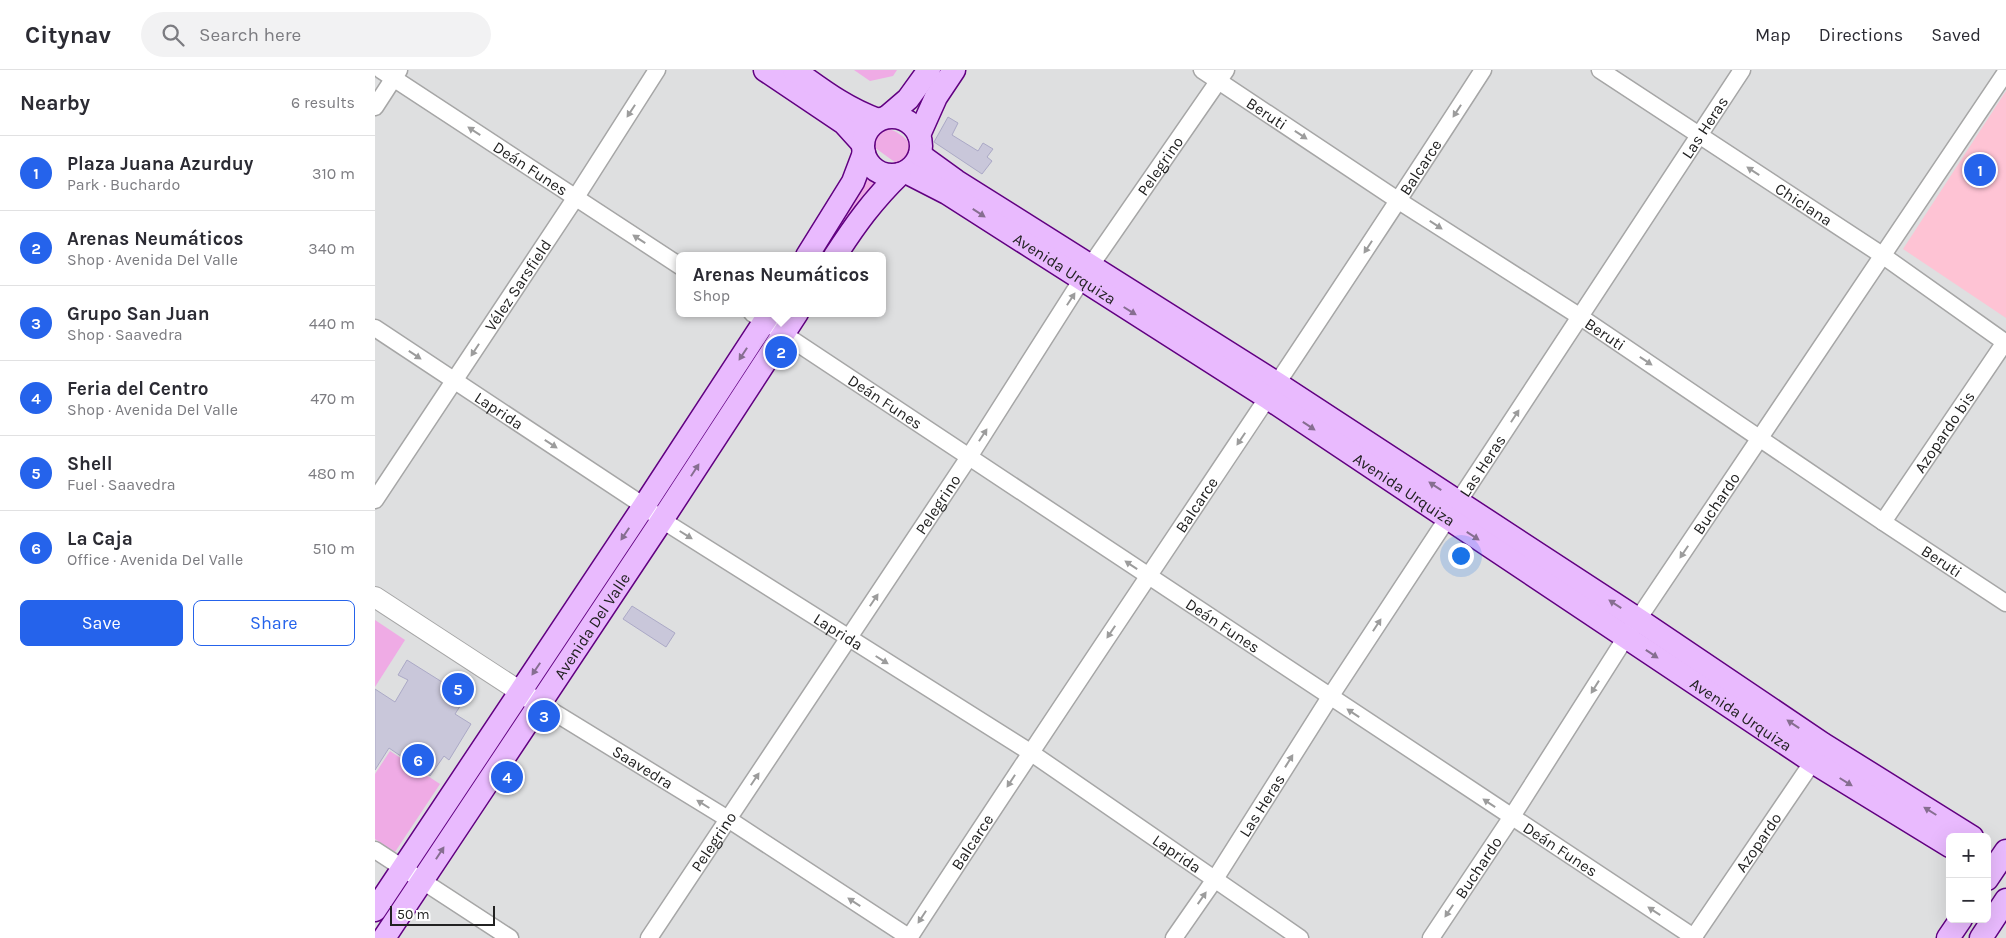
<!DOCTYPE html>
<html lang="en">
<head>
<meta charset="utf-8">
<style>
	body { margin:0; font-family:Karla,sans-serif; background:#f2f2f3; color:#2b2b33 }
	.controls { position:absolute; right:15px; bottom:15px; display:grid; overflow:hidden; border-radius:8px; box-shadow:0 5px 20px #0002 }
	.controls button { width:45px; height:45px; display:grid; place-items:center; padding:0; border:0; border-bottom:1px solid #e1e1e2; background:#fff; color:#2b2b33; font:25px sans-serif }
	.scale { position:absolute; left:15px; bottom:12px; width:105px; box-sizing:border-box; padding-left:5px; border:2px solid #222; border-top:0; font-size:14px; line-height:18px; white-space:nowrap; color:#222; -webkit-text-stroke:4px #fff; paint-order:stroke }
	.you { position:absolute; left:1085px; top:485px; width:18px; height:18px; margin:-12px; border:4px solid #fff; border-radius:50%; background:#1a73e8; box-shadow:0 0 0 8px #1a73e833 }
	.badge { display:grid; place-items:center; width:32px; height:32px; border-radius:50%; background:#2563eb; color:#fff; font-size:16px; font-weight:700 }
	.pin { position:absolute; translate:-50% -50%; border:2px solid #fff; box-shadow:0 1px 5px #0006 }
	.popup { position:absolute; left:301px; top:182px; width:210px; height:65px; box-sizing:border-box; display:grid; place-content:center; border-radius:8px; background:#fff; filter:drop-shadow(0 1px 4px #0005); font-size:16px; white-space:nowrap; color:#7c7c81 }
	.popup b { font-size:19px; color:#2b2b33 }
	.popup::after { content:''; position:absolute; left:50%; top:100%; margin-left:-10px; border:10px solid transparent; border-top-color:#fff }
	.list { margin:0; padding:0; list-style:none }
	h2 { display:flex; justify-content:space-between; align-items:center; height:65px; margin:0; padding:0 20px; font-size:21px }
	h2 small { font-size:16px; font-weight:400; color:#7c7c81 }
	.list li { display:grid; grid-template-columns:32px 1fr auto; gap:15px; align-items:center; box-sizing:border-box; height:75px; padding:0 20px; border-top:1px solid #e1e1e2 }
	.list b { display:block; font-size:19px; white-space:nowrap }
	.list p { margin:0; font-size:16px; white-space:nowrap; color:#7c7c81 }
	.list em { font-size:16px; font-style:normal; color:#7c7c81 }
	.actions { display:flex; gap:10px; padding:15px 20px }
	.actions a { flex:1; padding:11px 0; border:1px solid #2563eb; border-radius:8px; text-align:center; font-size:18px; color:#2563eb }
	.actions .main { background:#2563eb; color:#fff }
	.icon { flex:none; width:28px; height:28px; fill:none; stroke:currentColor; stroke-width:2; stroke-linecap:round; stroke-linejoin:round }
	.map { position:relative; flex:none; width:1631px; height:868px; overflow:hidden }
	header { display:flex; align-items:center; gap:30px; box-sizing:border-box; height:70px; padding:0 25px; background:#fff; border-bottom:1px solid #e1e1e2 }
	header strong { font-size:24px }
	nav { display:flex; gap:28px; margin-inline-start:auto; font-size:18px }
	.search { width:350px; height:45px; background:#f2f2f3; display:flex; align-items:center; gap:12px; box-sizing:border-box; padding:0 18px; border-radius:28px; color:#7c7c81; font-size:19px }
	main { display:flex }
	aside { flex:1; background:#fff }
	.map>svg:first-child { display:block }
</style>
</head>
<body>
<header>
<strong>Citynav</strong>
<div class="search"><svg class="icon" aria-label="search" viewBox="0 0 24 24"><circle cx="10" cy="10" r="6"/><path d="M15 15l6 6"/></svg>Search here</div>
<nav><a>Map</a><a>Directions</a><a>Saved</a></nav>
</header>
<main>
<aside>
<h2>Nearby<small>6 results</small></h2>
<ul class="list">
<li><span class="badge">1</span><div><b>Plaza Juana Azurduy</b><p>Park · Buchardo</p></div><em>310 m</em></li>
<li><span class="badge">2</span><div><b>Arenas Neumáticos</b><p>Shop · Avenida Del Valle</p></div><em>340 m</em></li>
<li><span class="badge">3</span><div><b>Grupo San Juan</b><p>Shop · Saavedra</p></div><em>440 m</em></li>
<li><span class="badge">4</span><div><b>Feria del Centro</b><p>Shop · Avenida Del Valle</p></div><em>470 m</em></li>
<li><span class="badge">5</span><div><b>Shell</b><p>Fuel · Saavedra</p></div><em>480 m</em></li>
<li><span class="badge">6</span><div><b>La Caja</b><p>Office · Avenida Del Valle</p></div><em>510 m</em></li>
</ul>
<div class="actions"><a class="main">Save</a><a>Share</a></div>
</aside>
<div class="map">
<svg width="1631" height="868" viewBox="0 0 1631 868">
	<rect width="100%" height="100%" fill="#ebe8f2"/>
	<path fill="#dedfe0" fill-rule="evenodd" d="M0,0H1631V868H0ZM305,186H507V243H305ZM1575,767H1612V849H1575Z"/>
	<g fill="#efabe5">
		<polygon points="479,0 522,0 518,6 495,11"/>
		<path d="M508,58C520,59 535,69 538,81L532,92L521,93L499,77C495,68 499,61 508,58Z"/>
		<polygon points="493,98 501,106 508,109 489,124 448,186 443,186 485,122"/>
		<polygon points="0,550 30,570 0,617"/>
		<polygon points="15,681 65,714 20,782 0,769 0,704"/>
	</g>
	<polygon fill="#fec3d4" points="1631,21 1631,248 1528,179"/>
	<g fill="#c9c7da" stroke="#aba9c6">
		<polygon points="573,47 583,53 577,65 603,81 608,73 618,79 612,87 617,91 607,104 559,72"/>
		<polygon points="257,536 300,563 291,577 248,549"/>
		<polygon points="32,590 91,627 80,644 96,654 74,690 69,686 55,706 14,678 0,700 0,619 20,632 33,610 23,605"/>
	</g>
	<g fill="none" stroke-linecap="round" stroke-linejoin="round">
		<defs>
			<g id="minor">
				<path id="s1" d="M6,0L305,196"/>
				<path id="s2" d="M827,0L1024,131L1204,246L1508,452L1631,533"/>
				<path id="s3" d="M1225,0L1507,185L1631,273"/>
				<polyline points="0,37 24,0"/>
				<path id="s4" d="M377,243L1320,868"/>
				<path id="s5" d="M0,258L269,436L287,450L655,682L925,868"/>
				<path id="s6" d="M0,430L201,127L282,0"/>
				<path id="s7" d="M1508,452L1630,272"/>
				<path id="s8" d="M164,633L353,749L535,868"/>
				<polyline points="0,780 135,868"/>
				<path id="s9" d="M274,868L594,387L716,195L851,0"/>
				<path id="s10" d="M534,868C723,577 920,292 1108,0"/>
				<path id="s11" d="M799,868L840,809L955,627L1367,0"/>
				<path id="s12" d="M1056,868L1136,748L1251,567L1631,2"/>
				<path id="s13" d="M1318,868L1443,684"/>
			</g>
			<polyline id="tertiary" points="0,527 158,630"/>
			<g id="secondary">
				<polyline points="390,0 469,53 488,74"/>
				<path d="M419,0C447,20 470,38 503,50"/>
				<circle cx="517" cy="76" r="29"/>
				<polyline points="512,47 533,29 554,0"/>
				<polyline points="544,65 561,27 579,0"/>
				<polyline points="545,85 581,111 903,314 1264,550 1448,674 1597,767"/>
				<path id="s14" d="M531,102L572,123L893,328L1438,692L1575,776"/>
				<polyline points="432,186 478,112 489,83"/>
				<path d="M460,186C480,155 498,130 525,104"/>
				<polyline points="1612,809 1631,781"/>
				<polyline points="0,840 269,436 395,243"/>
				<path id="s15" d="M9,868L287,450L422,243"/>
				<polyline points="1573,868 1586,849"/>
				<polyline points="1606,868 1631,830"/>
			</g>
		</defs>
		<use href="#minor" stroke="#a6a6a6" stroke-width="19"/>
		<use href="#tertiary" stroke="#a6a6a6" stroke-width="22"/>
		<use href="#secondary" stroke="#610081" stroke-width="25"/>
		<use href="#minor" stroke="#fff" stroke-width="16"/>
		<use href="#tertiary" stroke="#fff" stroke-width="20"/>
		<use href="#secondary" stroke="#e9bafe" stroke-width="22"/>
	</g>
	<defs><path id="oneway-solid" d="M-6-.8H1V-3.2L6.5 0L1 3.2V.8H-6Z" transform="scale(1.25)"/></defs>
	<g fill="#9c9c9c">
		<use href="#oneway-solid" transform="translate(256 41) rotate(123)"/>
		<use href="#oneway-solid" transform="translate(1082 41) rotate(123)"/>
		<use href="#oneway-solid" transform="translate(99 61) rotate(-147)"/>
		<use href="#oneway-solid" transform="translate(926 65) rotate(34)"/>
		<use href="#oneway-solid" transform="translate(1378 101) rotate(-147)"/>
		<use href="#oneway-solid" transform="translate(1061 155) rotate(33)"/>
		<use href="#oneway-solid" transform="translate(264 169) rotate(-147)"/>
		<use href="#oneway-solid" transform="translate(993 177) rotate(123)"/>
		<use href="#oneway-solid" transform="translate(696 229) rotate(-57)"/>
		<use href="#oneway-solid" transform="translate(100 280) rotate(123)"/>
		<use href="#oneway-solid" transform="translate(40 285) rotate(34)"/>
		<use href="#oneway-solid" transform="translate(1271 291) rotate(34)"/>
		<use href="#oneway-solid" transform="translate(1140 346) rotate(-57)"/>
		<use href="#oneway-solid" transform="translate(608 365) rotate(-57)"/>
		<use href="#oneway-solid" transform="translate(866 369) rotate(124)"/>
		<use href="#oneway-solid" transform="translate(176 374) rotate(33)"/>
		<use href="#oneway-solid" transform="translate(311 465) rotate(32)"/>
		<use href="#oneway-solid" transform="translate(1309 482) rotate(124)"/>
		<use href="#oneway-solid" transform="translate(756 495) rotate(-146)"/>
		<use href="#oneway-solid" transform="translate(499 530) rotate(-56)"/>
		<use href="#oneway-solid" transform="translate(1002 555) rotate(-57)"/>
		<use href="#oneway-solid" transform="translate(736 562) rotate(124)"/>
		<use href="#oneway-solid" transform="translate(507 590) rotate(32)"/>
		<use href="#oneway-solid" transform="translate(1220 617) rotate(122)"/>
		<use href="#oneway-solid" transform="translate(978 643) rotate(-146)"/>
		<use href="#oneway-solid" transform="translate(914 691) rotate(-58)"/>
		<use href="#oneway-solid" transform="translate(380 709) rotate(-56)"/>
		<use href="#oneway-solid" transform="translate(636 711) rotate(123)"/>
		<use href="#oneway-solid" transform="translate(1114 733) rotate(-146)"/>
		<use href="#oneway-solid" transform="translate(328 734) rotate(-148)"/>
		<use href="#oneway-solid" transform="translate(827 828) rotate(-55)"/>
		<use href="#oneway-solid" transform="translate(479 832) rotate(-147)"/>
		<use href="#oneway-solid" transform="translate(1074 841) rotate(124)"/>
		<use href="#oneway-solid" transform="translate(1279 841) rotate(-147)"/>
		<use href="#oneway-solid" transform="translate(547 847) rotate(123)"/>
	</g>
	<g fill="#866e90">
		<use href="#oneway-solid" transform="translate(604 143) rotate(33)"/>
		<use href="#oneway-solid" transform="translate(755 241) rotate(32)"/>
		<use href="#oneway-solid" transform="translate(368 284) rotate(123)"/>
		<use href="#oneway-solid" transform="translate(934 356) rotate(34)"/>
		<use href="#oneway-solid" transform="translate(320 400) rotate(-57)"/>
		<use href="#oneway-solid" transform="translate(1060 416) rotate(-147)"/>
		<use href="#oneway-solid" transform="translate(250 464) rotate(124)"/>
		<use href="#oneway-solid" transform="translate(1098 466) rotate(33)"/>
		<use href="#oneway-solid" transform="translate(1240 534) rotate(-147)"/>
		<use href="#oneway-solid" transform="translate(1277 584) rotate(34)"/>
		<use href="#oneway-solid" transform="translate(161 599) rotate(124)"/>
		<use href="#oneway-solid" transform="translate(1418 654) rotate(-146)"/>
		<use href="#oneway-solid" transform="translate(1471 712) rotate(32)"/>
		<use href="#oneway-solid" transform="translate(1555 741) rotate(-148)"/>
		<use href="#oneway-solid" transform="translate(65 783) rotate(-57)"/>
	</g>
	<g text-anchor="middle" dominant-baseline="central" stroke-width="4.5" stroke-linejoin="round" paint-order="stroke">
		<g font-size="16" fill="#222" stroke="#fff">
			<text stroke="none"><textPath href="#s2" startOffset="78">Beruti</textPath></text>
			<text stroke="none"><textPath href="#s11" startOffset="969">Las Heras</textPath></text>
			<text stroke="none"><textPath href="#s9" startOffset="926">Pelegrino</textPath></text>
			<text stroke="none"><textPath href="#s10" startOffset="925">Balcarce</textPath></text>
			<text stroke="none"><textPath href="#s1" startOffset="179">Deán Funes</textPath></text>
			<text stroke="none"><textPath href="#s3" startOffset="244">Chiclana</textPath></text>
			<text stroke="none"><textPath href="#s14" startOffset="186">Avenida Urquiza</textPath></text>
			<text stroke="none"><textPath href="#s6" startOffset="258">Vélez Sarsfield</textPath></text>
			<text stroke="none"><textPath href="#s2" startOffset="482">Beruti</textPath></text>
			<text stroke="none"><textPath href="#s4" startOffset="160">Deán Funes</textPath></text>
			<text stroke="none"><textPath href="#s5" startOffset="149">Laprida</textPath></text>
			<text stroke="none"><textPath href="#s7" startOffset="109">Azopardo bis</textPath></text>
			<text stroke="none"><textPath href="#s11" startOffset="564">Las Heras</textPath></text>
			<text stroke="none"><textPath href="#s14" startOffset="591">Avenida Urquiza</textPath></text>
			<text stroke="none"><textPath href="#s9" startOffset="521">Pelegrino</textPath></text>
			<text stroke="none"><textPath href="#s12" startOffset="520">Buchardo</textPath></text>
			<text stroke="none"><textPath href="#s10" startOffset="520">Balcarce</textPath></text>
			<text stroke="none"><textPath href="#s2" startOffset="888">Beruti</textPath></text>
			<text stroke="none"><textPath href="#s15" startOffset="375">Avenida Del Valle</textPath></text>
			<text stroke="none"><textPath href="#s4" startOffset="565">Deán Funes</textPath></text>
			<text stroke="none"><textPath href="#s5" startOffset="554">Laprida</textPath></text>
			<text stroke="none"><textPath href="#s14" startOffset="996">Avenida Urquiza</textPath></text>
			<text stroke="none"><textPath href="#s8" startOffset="122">Saavedra</textPath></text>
			<text stroke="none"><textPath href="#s11" startOffset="159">Las Heras</textPath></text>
			<text stroke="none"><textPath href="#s9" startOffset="116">Pelegrino</textPath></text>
			<text stroke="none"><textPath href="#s10" startOffset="115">Balcarce</textPath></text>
			<text stroke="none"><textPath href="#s13" startOffset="116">Azopardo</textPath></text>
			<text stroke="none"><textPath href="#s4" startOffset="970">Deán Funes</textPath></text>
			<text stroke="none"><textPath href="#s5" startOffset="959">Laprida</textPath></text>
			<text stroke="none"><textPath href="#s12" startOffset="85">Buchardo</textPath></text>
		</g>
	</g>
</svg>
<div class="controls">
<button>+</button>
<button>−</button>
</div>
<div class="scale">50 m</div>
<div class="you"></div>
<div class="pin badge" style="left:1605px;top:100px">1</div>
<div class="pin badge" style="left:406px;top:282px">2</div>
<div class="popup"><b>Arenas Neumáticos</b>Shop</div>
<div class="pin badge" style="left:169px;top:646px">3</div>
<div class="pin badge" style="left:132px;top:707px">4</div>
<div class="pin badge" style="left:83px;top:619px">5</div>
<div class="pin badge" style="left:43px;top:690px">6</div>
</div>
</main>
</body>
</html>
